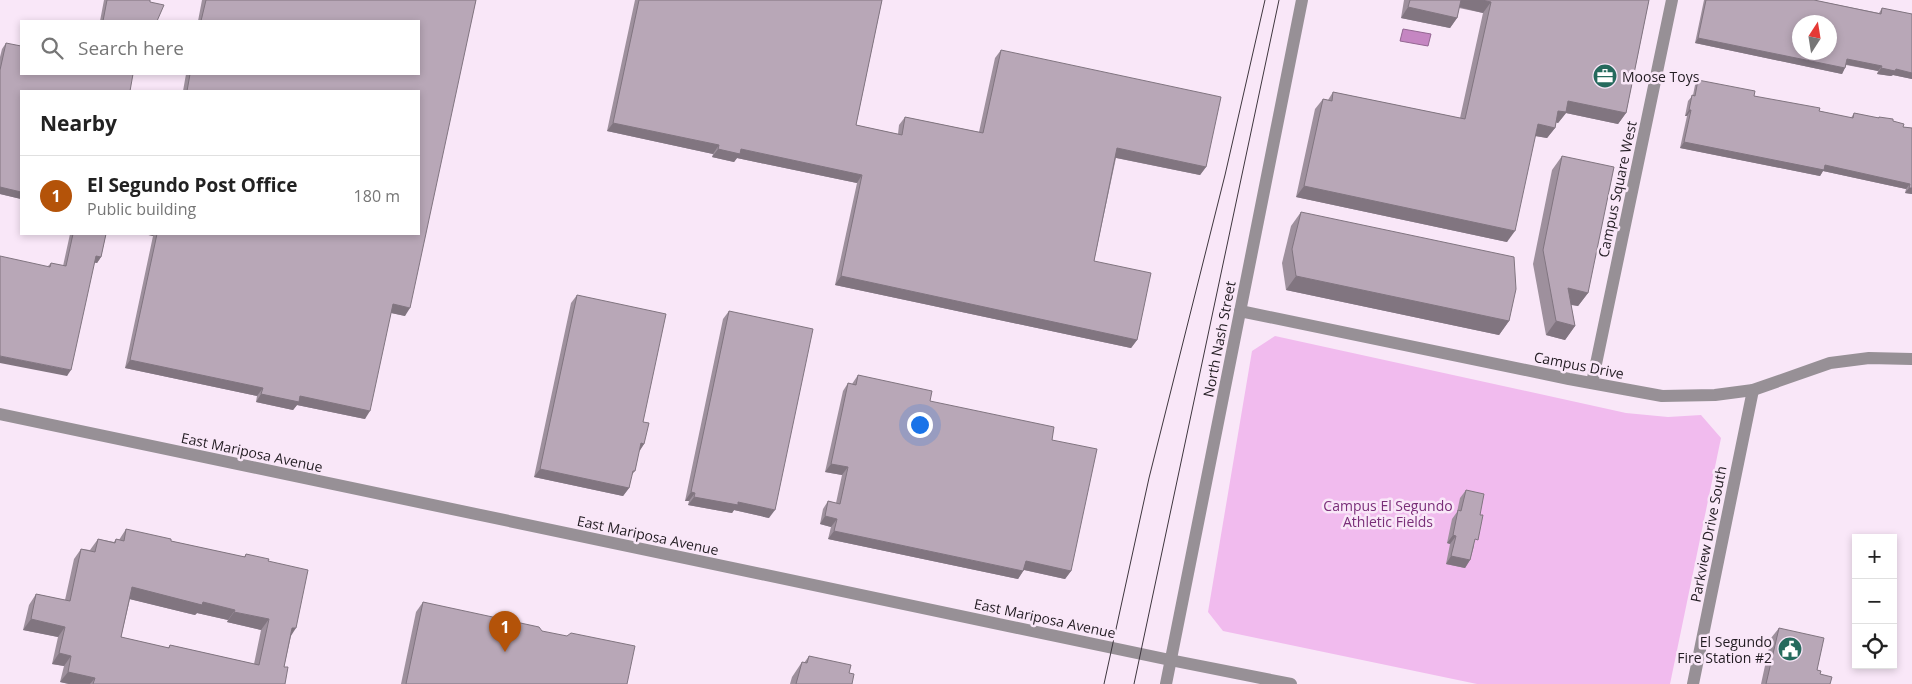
<!DOCTYPE html>
<html lang="en">
<head>
<meta charset="utf-8">
<style>
	body { margin:0; font-family:"Open Sans",sans-serif; background:#f2f2f2; color:#222 }
	.controls { position:absolute; right:15px; bottom:15px; display:grid; overflow:hidden; border-radius:0px; box-shadow:0 2px 8px #0003 }
	.controls button { width:45px; height:45px; display:grid; place-items:center; padding:0; border:0; border-bottom:1px solid #e0e0e0; background:#fff; color:#222; font:25px sans-serif }
	.compass { position:absolute; left:1792px; top:15px; width:45px; height:45px; border-radius:50%; background:#fff; box-shadow:0 2px 8px #0003; rotate:12deg }
	.you { position:absolute; left:919px; top:424px; width:18px; height:18px; margin:-12px; border:4px solid #fff; border-radius:50%; background:#1a73e8; box-shadow:0 0 0 8px #1a73e833 }
	.badge { display:grid; place-items:center; width:32px; height:32px; border-radius:50%; background:#b45309; color:#fff; font-size:16px; font-weight:700 }
	.pin { position:absolute; translate:-50% -41px; filter:drop-shadow(0 1px 2px #0008) }
	.pin::after { content:''; position:absolute; top:26px; width:18px; height:15px; background:inherit; clip-path:polygon(0 0,100% 0,50% 100%) }
	.list { margin:0; padding:0; list-style:none }
	h2 { display:flex; justify-content:space-between; align-items:center; height:65px; margin:0; padding:0 20px; font-size:21px }
	h2 small { font-size:16px; font-weight:400; color:#767676 }
	.list li { display:grid; grid-template-columns:32px 1fr auto; gap:15px; align-items:center; box-sizing:border-box; height:80px; padding:0 20px; border-top:1px solid #e0e0e0 }
	.list b { display:block; font-size:19px; white-space:nowrap }
	.list p { margin:0; font-size:16px; white-space:nowrap; color:#767676 }
	.list em { font-size:16px; font-style:normal; color:#767676 }
	.icon { flex:none; width:28px; height:28px; fill:none; stroke:currentColor; stroke-width:2; stroke-linecap:round; stroke-linejoin:round }
	.map { position:relative; flex:none; width:1912px; height:684px; overflow:hidden }
	.search { position:absolute; background:#fff; box-shadow:0 2px 8px #0003; left:20px; top:20px; width:400px; height:55px; display:flex; align-items:center; gap:12px; box-sizing:border-box; padding:0 18px; border-radius:0px; color:#767676; font-size:19px }
	.panel { position:absolute; background:#fff; box-shadow:0 2px 8px #0003; left:20px; top:90px; width:400px; height:145px; border-radius:0px }
	.map>svg:first-child { display:block }
</style>
</head>
<body>
<div class="map">
<svg width="1912" height="684" viewBox="0 0 1912 684">
	<rect width="100%" height="100%" fill="#f9e7f8"/>
	<polygon fill="#f1bbee" points="1275,336 1626,413 1668,417 1701,415 1721,438 1670,684 1477,684 1223,631 1208,612 1252,351"/>
	<polygon fill="#c586c2" stroke="#946692" points="1403,29 1431,34 1428,46 1400,41"/>
	<g fill="none" stroke-linecap="round" stroke-linejoin="round">
		<g stroke="#979096" stroke-width="12">
			<polyline points="1240,311 1569,379 1662,396 1715,395 1753,390 1830,363 1869,358 1912,359"/>
			<polyline points="1592,383 1672,0"/>
			<polyline points="0,414 1170,660 1291,684"/>
			<polyline points="1166,684 1302,0"/>
			<polyline points="1693,684 1753,390"/>
		</g>
		<g stroke="#3e363e" stroke-width="1">
			<polyline points="1104,684 1149,478 1225,175 1265,0"/>
			<polyline points="1134,684 1279,0"/>
		</g>
	</g>
	<g fill="#9e909d" fill-rule="evenodd">
		<polygon points="104,0 150,0 150,2 157,21 100,21"/>
		<polygon points="202,0 476,0 405,316 391,313 365,419 297,405 293,410 256,402 257,396 125,368 153,236 144,234 419,234 419,91 183,91 186,74 419,74 419,21 198,21"/>
		<polygon points="635,0 882,0 856,125 898,134 899,125 905,117 979,132 995,58 1001,50 1206,167 1200,175 1116,158 1094,261 1137,340 1131,348 835,285 857,183 737,158 734,162 712,157 713,154 607,131"/>
		<polygon points="1404,0 1649,0 1626,113 1618,124 1566,113 1558,123 1556,122 1555,128 1547,138 1535,136 1507,242 1296,197 1315,109 1323,99 1328,100 1333,92 1460,118 1483,13 1459,8 1457,18 1450,28 1401,18"/>
		<polygon points="1704,0 1814,0 1879,13 1882,8 1912,14 1912,79 1893,75 1891,76 1877,74 1878,71 1846,65 1842,74 1695,43"/>
		<polygon points="6,43 21,91 21,199 0,194 0,57 2,49"/>
		<polygon points="1698,80 1754,96 1851,118 1854,113 1878,118 1879,117 1893,121 1903,127 1912,128 1912,194 1905,193 1906,189 1823,171 1820,176 1680,148 1687,116 1685,116 1688,101 1693,95 1695,85"/>
		<polygon points="1562,156 1588,293 1578,306 1571,305 1575,326 1565,340 1546,335 1533,264 1552,170"/>
		<polygon points="1301,212 1509,321 1499,335 1286,290 1282,263 1291,226"/>
		<polygon points="70,234 106,234 101,257 97,263 94,262 67,376 48,266 51,263 63,266"/>
		<polygon points="577,295 644,444 639,451 635,471 631,476 629,488 623,496 534,477 571,303"/>
		<polygon points="729,311 769,518 734,510 732,513 688,505 689,501 685,501 723,319"/>
		<polygon points="858,375 930,401 1052,440 1071,571 1065,579 1024,570 1018,579 828,539 831,527 820,524 823,509 828,501 836,503 842,475 825,472 843,391 848,383 852,384"/>
		<polygon points="1466,490 1474,546 1470,560 1465,568 1446,564 1450,544 1447,543 1452,519 1457,512 1460,498"/>
		<path d="M126,529L171,541L244,557L246,554L268,561L291,636L284,667L285,684H69L60,682L64,666L52,664L58,637L23,630L29,605L36,594L65,600L74,559L81,549L90,550L98,539L114,542L116,539L119,540ZM130,599L195,615L197,613L228,620L227,622L261,630L254,664L170,645L168,648L121,637Z"/>
		<polygon points="423,602 542,631 627,684 401,684 416,612"/>
		<polygon points="1779,628 1820,674 1830,684 1761,684 1771,638"/>
		<polygon points="809,656 849,673 852,684 790,684 792,677 802,662 804,663"/>
	</g>
	<g fill="#817580">
		<polygon points="1459,0 1482,0 1491,2 1483,13 1455,6"/>
		<polygon points="1408,7 1457,18 1450,28 1401,18"/>
		<polygon points="1698,38 1845,68 1842,74 1695,43"/>
		<polygon points="1847,59 1882,66 1878,71 1844,64"/>
		<polygon points="1881,68 1896,69 1912,73 1912,79 1893,75 1891,76 1877,74"/>
		<polygon points="1568,101 1626,113 1618,124 1566,113 1558,123 1551,121 1558,111"/>
		<polygon points="1689,110 1691,110 1687,116 1685,116"/>
		<polygon points="613,123 719,145 713,154 607,131"/>
		<polygon points="1538,124 1555,128 1547,138 1530,135"/>
		<polygon points="1684,142 1825,165 1910,184 1906,189 1823,171 1820,176 1680,148"/>
		<polygon points="1117,148 1206,167 1200,175 1112,157"/>
		<polygon points="718,149 741,149 862,175 857,183 737,158 734,162 712,157"/>
		<polygon points="1304,186 1515,231 1507,242 1296,197"/>
		<polygon points="0,187 21,192 21,199 0,194"/>
		<polygon points="1909,188 1912,188 1912,194 1905,193"/>
		<polygon points="144,234 154,234 153,236"/>
		<polygon points="96,256 101,257 97,263 91,262"/>
		<polygon points="841,276 1137,340 1131,348 835,285"/>
		<polygon points="1296,276 1509,321 1499,335 1286,290"/>
		<polygon points="1568,288 1588,293 1578,306 1558,302"/>
		<polygon points="393,304 410,308 405,316 387,312"/>
		<polygon points="1556,321 1575,326 1565,340 1546,335"/>
		<polygon points="0,356 71,370 67,376 0,363"/>
		<polygon points="130,360 263,388 257,396 125,368"/>
		<polygon points="261,394 300,396 370,411 365,419 297,405 293,410 256,402"/>
		<polygon points="641,443 644,444 639,452"/>
		<polygon points="831,464 848,467 842,475 825,472"/>
		<polygon points="540,469 629,488 623,496 534,477"/>
		<polygon points="691,492 695,493 689,501 685,501"/>
		<polygon points="694,497 738,502 775,510 769,518 734,510 732,513 688,505"/>
		<polygon points="825,516 837,519 831,527 820,524"/>
		<polygon points="834,531 1023,571 1018,579 828,539"/>
		<polygon points="1453,535 1456,536 1450,544 1447,543"/>
		<polygon points="1451,556 1470,560 1465,568 1446,564"/>
		<polygon points="1026,561 1071,571 1065,579 1020,569"/>
		<polygon points="132,587 203,602 235,610 228,620 197,613 195,615 125,598"/>
		<polygon points="234,612 269,619 261,630 227,622"/>
		<polygon points="31,619 65,627 58,637 23,630"/>
		<polygon points="292,628 296,628 289,639"/>
		<polygon points="59,653 71,656 64,666 52,664"/>
		<polygon points="68,672 95,678 90,684 69,684 60,682"/>
	</g>
	<g fill="#b8a7b7" stroke="#817580" fill-rule="evenodd">
		<polygon points="107,0 150,0 150,2 164,5 157,21 103,21"/>
		<polygon points="206,0 476,0 410,308 393,304 370,411 300,396 299,402 261,394 263,388 130,360 157,234 419,234 419,91 187,91 190,74 419,74 419,21 201,21"/>
		<polygon points="639,0 882,0 856,125 902,135 905,117 983,133 1001,50 1221,97 1206,167 1117,148 1094,261 1151,273 1137,340 841,276 862,175 741,149 740,154 718,149 719,145 613,123"/>
		<polygon points="1410,0 1461,0 1457,18 1408,7"/>
		<polygon points="1482,0 1649,0 1626,113 1568,101 1566,112 1558,111 1555,128 1538,124 1515,231 1304,186 1323,99 1332,101 1333,92 1465,119 1491,2"/>
		<path d="M1706,0H1814L1881,14L1882,8L1912,14V73L1896,69L1895,71L1881,68L1882,66L1847,59L1845,68L1698,38ZM1800,22H1830V52H1800Z"/>
		<polygon points="6,43 21,46 21,74 133,74 130,91 21,91 21,192 0,187 0,70"/>
		<polygon points="1698,80 1755,91 1754,96 1820,108 1819,111 1853,118 1854,113 1879,118 1879,117 1893,119 1893,121 1904,124 1903,127 1912,128 1912,188 1909,188 1910,184 1825,165 1824,170 1684,142 1691,110 1689,110 1692,95 1695,96"/>
		<polygon points="1562,156 1614,167 1588,293 1568,288 1575,326 1556,321 1543,250"/>
		<polygon points="1301,212 1514,257 1516,289 1509,321 1296,276 1292,249"/>
		<polygon points="73,234 106,234 101,257 96,256 71,370 0,356 0,256 50,267 51,263 66,266"/>
		<polygon points="577,295 666,314 643,422 649,423 644,444 641,443 635,471 633,471 629,488 540,469"/>
		<polygon points="729,311 813,329 775,510 738,502 738,505 694,497 695,493 691,492"/>
		<polygon points="858,375 932,391 930,401 1054,427 1052,440 1097,449 1071,571 1026,561 1023,571 834,531 837,519 825,516 828,501 840,504 848,467 831,464 848,383 856,385"/>
		<polygon points="1466,490 1484,494 1480,515 1483,515 1478,540 1475,539 1470,560 1451,556 1456,536 1453,535 1458,510 1461,511"/>
		<path d="M126,529L171,539V541L245,557L246,554L269,559L268,561L308,570L296,628H292L284,667H288L285,684H93L95,678L68,672L71,656L59,653L65,627L31,619L36,594L70,601L81,549L95,552L98,539L115,543L116,539L124,541ZM132,587L202,605L203,602L235,610L234,612L269,619L259,665L170,645L169,648L121,637Z"/>
		<polygon points="423,602 539,627 542,631 567,636 571,633 635,646 627,684 406,684"/>
		<polygon points="1779,628 1824,638 1817,670 1821,671 1820,674 1832,677 1830,684 1766,684"/>
		<polygon points="809,656 851,665 849,673 854,674 852,684 796,684 802,662 807,663"/>
	</g>
	<defs>
		<symbol id="office-disc" viewBox="-11 -11 22 22"><circle r="9.5" fill="#256a5d" stroke="#f9e7f8"/><path d="M-6-3h4V-5.5h4V-3h4V5H-6ZM-1-4.5V-3h2v-1.5ZM-6 0V1H6V0Z" fill="#fff"/></symbol>
		<symbol id="civic-disc" viewBox="-11 -11 22 22"><circle r="9.5" fill="#256a5d" stroke="#f9e7f8"/><path d="M-.6-6.5H3V-4.5H.6V-3L4-1V1h2V6H-6V1h2V-1L-.6-3ZM-1.2 2.5V6h2.4V2.5Z" fill="#fff"/></symbol>
	</defs>
	<g fill-rule="evenodd">
		<use href="#office-disc" x="1591" y="62" width="28" height="28"/>
		<use href="#civic-disc" x="1776" y="635" width="28" height="28"/>
	</g>
	<g text-anchor="middle" dominant-baseline="central" stroke-width="5" stroke-linejoin="round" paint-order="stroke">
		<g font-size="14" fill="#221c22" stroke="#f9e7f8" text-anchor="start">
			<text x="1622" y="76">Moose Toys</text>
			<text x="1772" y="641" text-anchor="end">El Segundo<tspan x="1772" dy="16">Fire Station #2</tspan></text>
		</g>
		<g font-size="14" fill="#221c22" stroke="#f9e7f8">
			<text transform="translate(1617 189) rotate(-78)">Campus Square West</text>
			<text transform="translate(1219 339) rotate(-79)">North Nash Street</text>
			<text transform="translate(1579 365) rotate(11)">Campus Drive</text>
			<text transform="translate(252 452) rotate(12)">East Mariposa Avenue</text>
			<text transform="translate(1708 534) rotate(-79)">Parkview Drive South</text>
			<text transform="translate(648 535) rotate(12)">East Mariposa Avenue</text>
			<text transform="translate(1045 618) rotate(12)">East Mariposa Avenue</text>
		</g>
		<g font-size="14" fill="#792e78" stroke="#f9e7f8">
			<text x="1388" y="505">Campus El Segundo<tspan x="1388" dy="16">Athletic Fields</tspan></text>
		</g>
	</g>
</svg>
<div class="controls">
<button>+</button>
<button>−</button>
<button><svg class="icon" aria-label="locate" viewBox="0 0 24 24"><circle cx="12" cy="12" r="6"/><path d="M12 2v4M12 18v4M2 12h4M18 12h4"/></svg></button>
</div>
<svg class="compass" viewBox="-18 -18 36 36"><path d="M0-13l5 13h-10z" fill="#e53935"/><path d="M0 13l5-13h-10z" fill="#767676"/></svg>
<div class="you"></div>
<div class="pin badge" style="left:505px;top:652px">1</div>
<div class="search"><svg class="icon" aria-label="search" viewBox="0 0 24 24"><circle cx="10" cy="10" r="6"/><path d="M15 15l6 6"/></svg>Search here</div>
<section class="panel">
<h2>Nearby<small></small></h2>
<ul class="list">
<li><span class="badge">1</span><div><b>El Segundo Post Office</b><p>Public building</p></div><em>180 m</em></li>
</ul>
</section>
</div>
</body>
</html>
